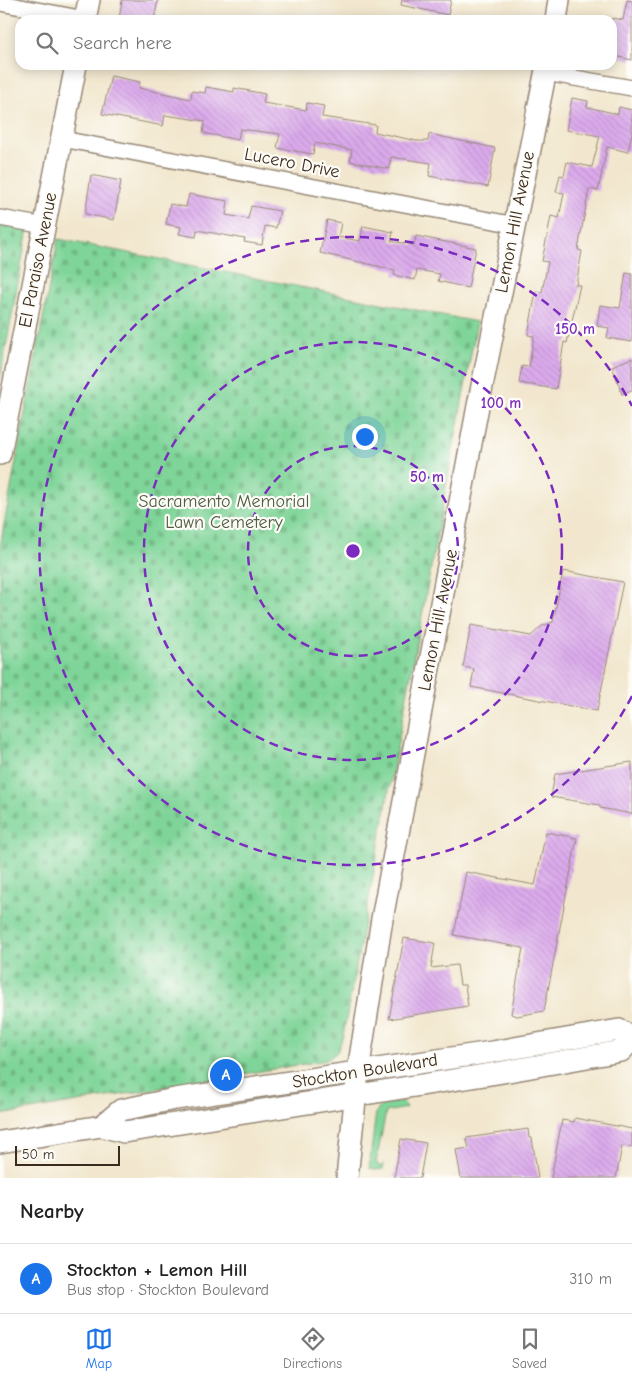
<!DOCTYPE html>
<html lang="en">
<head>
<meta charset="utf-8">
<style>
	body { margin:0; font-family:"Comic Neue",sans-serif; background:#f2f2f2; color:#222 }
	.scale { position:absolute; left:15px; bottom:12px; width:105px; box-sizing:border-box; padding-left:5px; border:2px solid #3b2a1e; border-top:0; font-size:14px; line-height:18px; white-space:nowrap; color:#3b2a1e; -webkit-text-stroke:4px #fdfcf7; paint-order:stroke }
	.you { position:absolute; left:364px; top:436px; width:18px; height:18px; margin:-12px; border:4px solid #fff; border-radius:50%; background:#1a73e8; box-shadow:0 0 0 8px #1a73e833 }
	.badge { display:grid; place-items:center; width:32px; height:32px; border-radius:50%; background:#1a73e8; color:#fff; font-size:16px; font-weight:700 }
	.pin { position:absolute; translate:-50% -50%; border:2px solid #fff; box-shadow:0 1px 5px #0006 }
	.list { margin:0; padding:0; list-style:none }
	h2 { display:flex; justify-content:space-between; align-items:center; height:65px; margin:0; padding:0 20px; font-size:21px }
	h2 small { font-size:16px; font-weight:400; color:#767676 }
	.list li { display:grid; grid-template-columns:32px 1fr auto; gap:15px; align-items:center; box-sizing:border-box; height:70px; padding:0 20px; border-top:1px solid #e0e0e0 }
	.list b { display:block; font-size:19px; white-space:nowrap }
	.list p { margin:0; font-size:16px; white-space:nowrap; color:#767676 }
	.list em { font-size:16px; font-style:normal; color:#767676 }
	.icon { flex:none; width:28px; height:28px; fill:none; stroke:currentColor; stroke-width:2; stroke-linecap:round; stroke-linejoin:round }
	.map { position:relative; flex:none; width:632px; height:1178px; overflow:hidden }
	.search { position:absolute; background:#fff; box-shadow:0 2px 12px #0003; left:15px; right:15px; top:15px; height:55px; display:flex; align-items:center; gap:12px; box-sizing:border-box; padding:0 18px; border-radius:15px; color:#767676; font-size:19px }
	.sheet { height:135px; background:#fff }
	nav { display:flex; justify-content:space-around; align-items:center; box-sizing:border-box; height:70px; border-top:1px solid #e0e0e0; background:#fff; font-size:14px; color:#767676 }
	nav a { display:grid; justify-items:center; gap:2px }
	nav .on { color:#1a73e8 }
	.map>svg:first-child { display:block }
</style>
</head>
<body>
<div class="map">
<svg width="632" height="1178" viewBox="0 0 632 1178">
	<defs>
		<pattern id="cemetery-stones" width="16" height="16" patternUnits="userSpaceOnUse" patternTransform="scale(1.25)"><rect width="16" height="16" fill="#7fd599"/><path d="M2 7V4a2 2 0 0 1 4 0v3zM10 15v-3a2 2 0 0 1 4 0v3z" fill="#6fb783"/></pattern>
		<pattern id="building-back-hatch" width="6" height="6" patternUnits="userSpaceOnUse" patternTransform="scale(1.25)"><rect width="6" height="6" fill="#dbaaec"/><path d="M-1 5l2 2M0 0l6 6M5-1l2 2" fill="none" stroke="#bd92ca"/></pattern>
	</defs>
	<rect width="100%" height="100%" fill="#fdfcf7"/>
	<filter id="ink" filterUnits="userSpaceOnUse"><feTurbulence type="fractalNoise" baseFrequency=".02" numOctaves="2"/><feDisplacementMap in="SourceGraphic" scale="10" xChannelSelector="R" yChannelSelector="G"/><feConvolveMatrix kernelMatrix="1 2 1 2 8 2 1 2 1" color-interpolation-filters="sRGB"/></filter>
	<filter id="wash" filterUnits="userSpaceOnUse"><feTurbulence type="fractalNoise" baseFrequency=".0096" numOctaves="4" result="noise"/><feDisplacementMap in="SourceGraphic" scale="20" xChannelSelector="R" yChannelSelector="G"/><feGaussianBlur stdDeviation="1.12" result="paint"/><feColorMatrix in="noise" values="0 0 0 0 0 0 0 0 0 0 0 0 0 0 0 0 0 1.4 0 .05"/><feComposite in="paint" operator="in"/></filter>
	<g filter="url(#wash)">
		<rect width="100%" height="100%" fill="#f2e7ce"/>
		<polygon fill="#7fd599" stroke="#5d805c" points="403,1101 406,1108 386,1112 376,1162 380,1167 384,1164 383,1169 375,1170 369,1168 376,1112 382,1105"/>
		<g fill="url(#cemetery-stones)" stroke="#5d805c">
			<polygon points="0,218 29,223 0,379"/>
			<polygon points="58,239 477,322 343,1036 337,1052 327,1060 0,1115 0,546"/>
		</g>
		<g id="blocks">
			<g fill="url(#building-back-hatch)">
				<polygon points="122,0 158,0 154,20 119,20"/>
				<polygon points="402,0 451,0 448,15 401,5"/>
				<polygon points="627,0 632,1 632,60 615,56 616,50 612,49 612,18 623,20"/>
				<polygon points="111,76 140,82 139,88 191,99 192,91 205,93 206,87 234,92 234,88 265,94 263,103 306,110 307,103 324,106 322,117 376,125 375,132 417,141 428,141 429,134 495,148 488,187 429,176 431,163 391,157 389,169 350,161 352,150 315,143 313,154 277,148 280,134 240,129 238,140 203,133 205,121 165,115 163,126 102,114"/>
				<polygon points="572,98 588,101 587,107 618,114 619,107 632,110 632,133 628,152 607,147 598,191 589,189 578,250 582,251 576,285 580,285 567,343 564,342 556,389 519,383 522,366 529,367 534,336 528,335 536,291 542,292 548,262 542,261 551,216 559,218 564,193 556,192 560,175 564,176 567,162 592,167 600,136 566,130"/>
				<polygon points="91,175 121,181 114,220 85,214"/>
				<polygon points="189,194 228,201 226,215 248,219 251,206 280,211 276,228 265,226 262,245 244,242 245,239 197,230 196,237 179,234 181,227 166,224 170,204 186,207"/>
				<polygon points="327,220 341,223 338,237 360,241 363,226 393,232 391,241 414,245 416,236 476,248 468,288 438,281 440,274 417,270 415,280 394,275 395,270 320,253"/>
				<polygon points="626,273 632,274 632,342 607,338 609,328 597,326 600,305 620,308"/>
				<polygon points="632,358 632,390 622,394 612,366"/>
				<polygon points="563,571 623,582 597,711 471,687 474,669 463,667 471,625 531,636 542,626 553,622"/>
				<polygon points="632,762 632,814 600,808 600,805 551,797 555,774"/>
				<polygon points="546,832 577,838 544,1011 517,1016 511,1014 523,948 454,935 466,872 535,885"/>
				<polygon points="404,938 435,943 431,968 457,965 460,985 465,985 468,1006 389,1019"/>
				<polygon points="575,1118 632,1129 632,1147 622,1146 616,1178 551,1178 562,1120 574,1122"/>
				<polygon points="528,1129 529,1138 532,1138 538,1178 461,1178 456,1150 469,1148 466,1138"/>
				<polygon points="401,1139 426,1143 420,1178 394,1178"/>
			</g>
		</g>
	</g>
	<g filter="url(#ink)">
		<use href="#blocks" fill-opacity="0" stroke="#968876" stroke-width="1"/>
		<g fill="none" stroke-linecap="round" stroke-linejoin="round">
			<defs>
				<g id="street">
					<polyline points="0,3 85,19"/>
					<polyline points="546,73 632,88"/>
					<polyline points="62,139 515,225"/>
					<polyline points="0,218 45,226"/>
				</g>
				<g id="secondary">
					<polyline points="85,20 89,0"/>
					<polyline points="556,20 559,0"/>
					<polyline points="0,454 76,65"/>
					<polyline points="102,1126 121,1110 175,1099 492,1052 619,1030 632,1037"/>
					<polyline points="0,1142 102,1126 124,1132 497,1073 621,1051 632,1040"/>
					<polyline points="347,1178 358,1071 382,919 478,406 547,65"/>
				</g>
			</defs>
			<use href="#street" stroke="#968876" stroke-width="18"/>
			<use href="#secondary" stroke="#968876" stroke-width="24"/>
			<use href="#street" stroke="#fff" stroke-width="15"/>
			<use href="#secondary" stroke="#fff" stroke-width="21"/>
		</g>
	</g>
	<g fill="none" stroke="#7b2cbf" stroke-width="2.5" stroke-dasharray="9 6">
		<circle cx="353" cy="551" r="105"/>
		<circle cx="353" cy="551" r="209"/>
		<path d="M632 696A314 314 0 1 1 632 406"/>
	</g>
	<g text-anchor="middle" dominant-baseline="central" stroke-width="4.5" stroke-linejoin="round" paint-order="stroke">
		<g font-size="18" fill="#3b2a1e" stroke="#fdfcf7">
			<text transform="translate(292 163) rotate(11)">Lucero Drive</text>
			<text transform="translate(515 222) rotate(-79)">Lemon Hill Avenue</text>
			<text transform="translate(38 260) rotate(-79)">El Paraiso Avenue</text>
			<text transform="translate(438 620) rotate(-79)">Lemon Hill Avenue</text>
			<text transform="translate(365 1071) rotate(-9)">Stockton Boulevard</text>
		</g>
		<g font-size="18" fill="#4f5d43" stroke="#fdfcf7">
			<text x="224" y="501">Sacramento Memorial<tspan x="224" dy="21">Lawn Cemetery</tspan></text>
		</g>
	</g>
	<circle cx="353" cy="551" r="8" fill="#7b2cbf" stroke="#fdfcf7" stroke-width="2.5"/>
	<g font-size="15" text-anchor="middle" font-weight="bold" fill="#7b2cbf" stroke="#fdfcf7" stroke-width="4.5" stroke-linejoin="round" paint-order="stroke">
		<text x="575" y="334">150 m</text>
		<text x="501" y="408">100 m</text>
		<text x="427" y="482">50 m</text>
	</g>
</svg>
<div class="scale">50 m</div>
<div class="you"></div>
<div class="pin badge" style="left:226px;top:1075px">A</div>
<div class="search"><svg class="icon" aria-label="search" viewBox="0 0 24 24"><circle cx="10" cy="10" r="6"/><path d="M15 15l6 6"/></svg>Search here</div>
</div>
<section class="sheet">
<h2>Nearby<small></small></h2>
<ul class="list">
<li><span class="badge">A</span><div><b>Stockton + Lemon Hill</b><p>Bus stop · Stockton Boulevard</p></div><em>310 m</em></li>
</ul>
</section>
<nav>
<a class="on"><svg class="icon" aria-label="map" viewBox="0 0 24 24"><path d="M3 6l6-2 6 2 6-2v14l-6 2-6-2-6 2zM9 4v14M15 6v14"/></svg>Map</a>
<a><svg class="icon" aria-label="directions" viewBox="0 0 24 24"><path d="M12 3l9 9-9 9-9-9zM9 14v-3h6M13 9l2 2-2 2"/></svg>Directions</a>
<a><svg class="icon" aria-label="saved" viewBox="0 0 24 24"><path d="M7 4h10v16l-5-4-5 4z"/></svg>Saved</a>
</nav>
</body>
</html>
